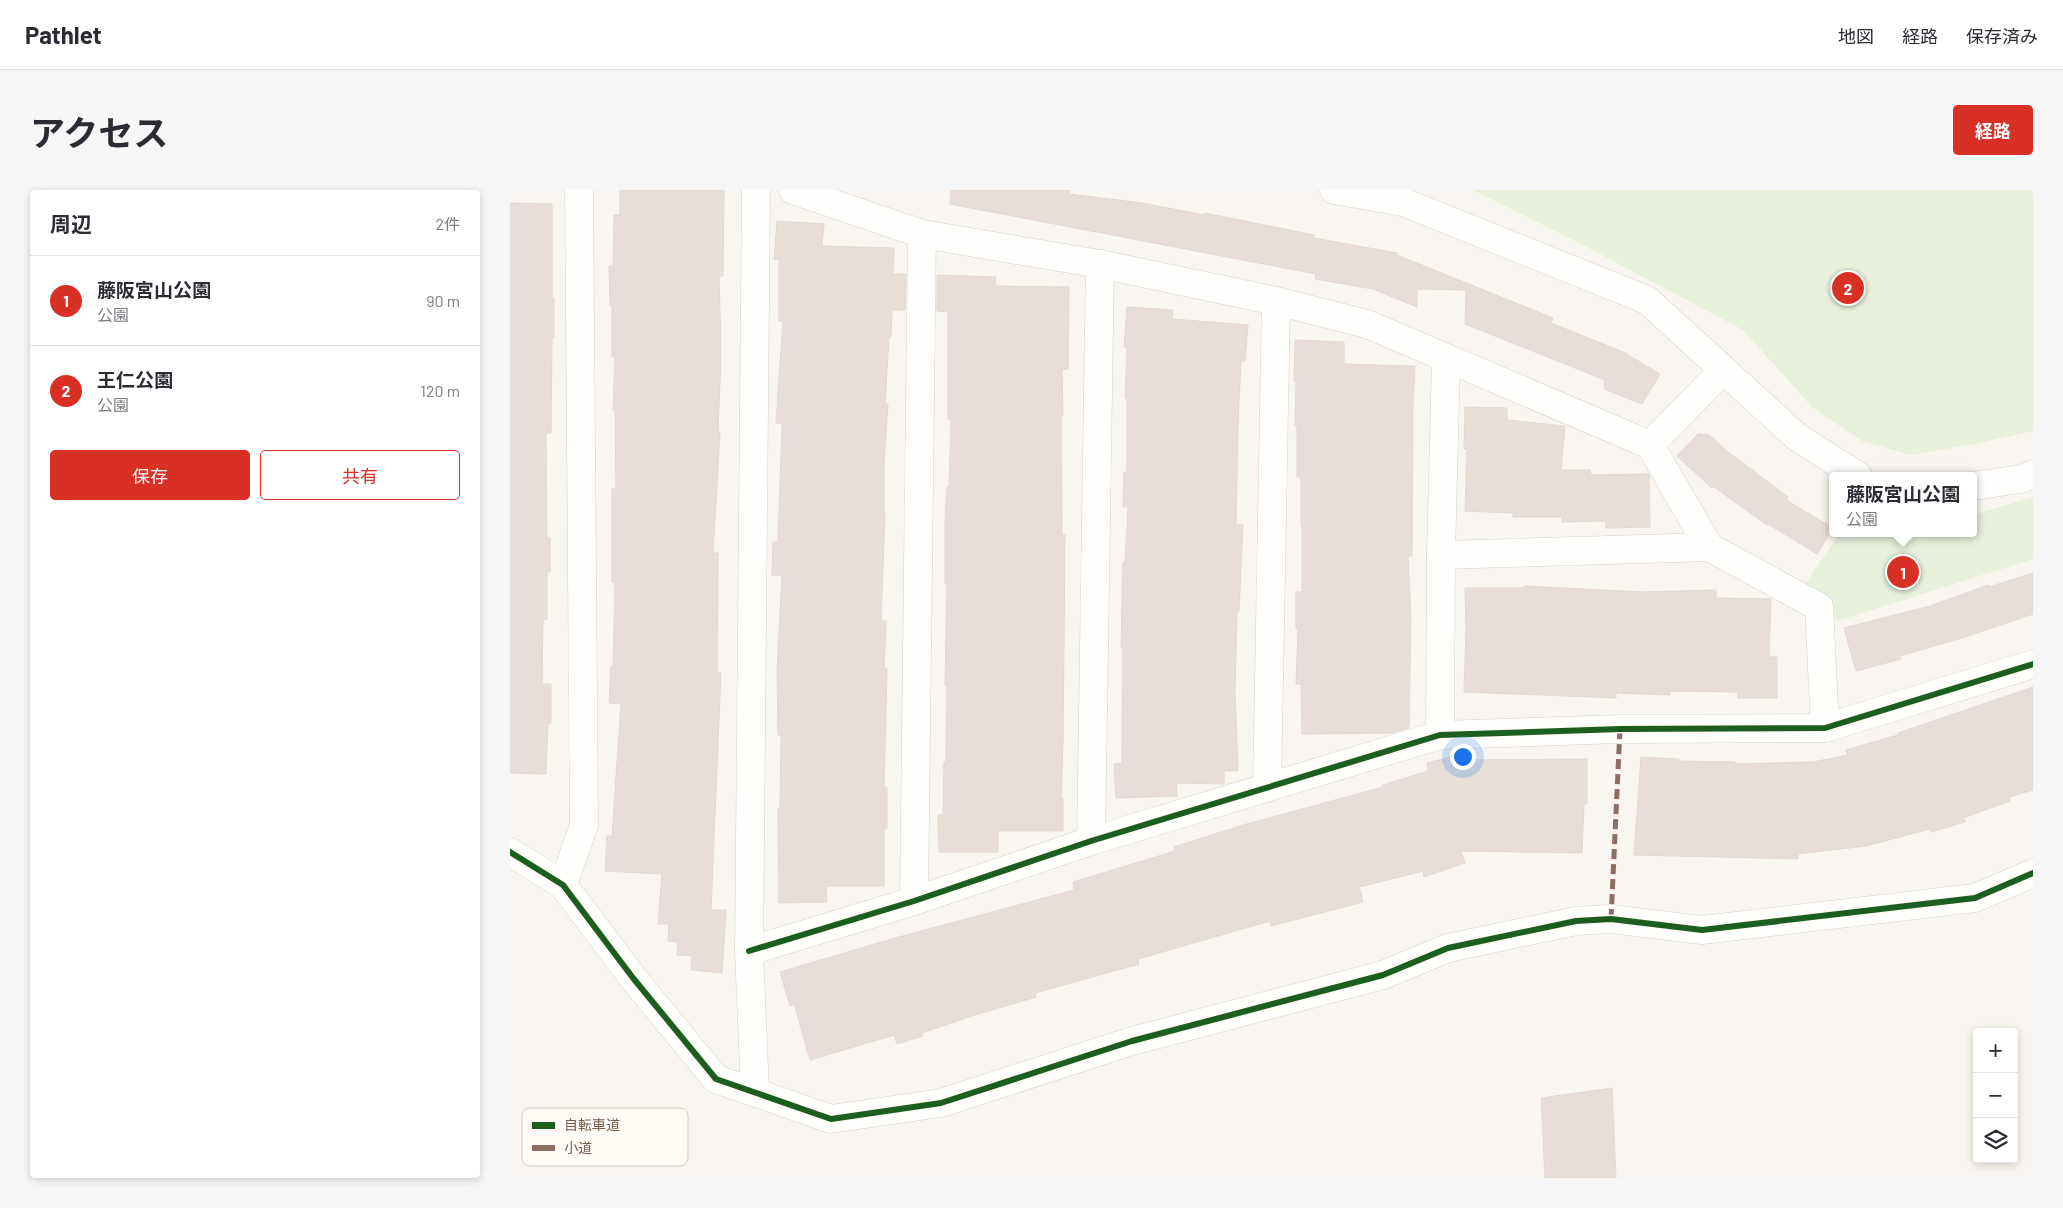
<!DOCTYPE html>
<html lang="ja">
<head>
<meta charset="utf-8">
<style>
	body { margin:0; font-family:Barlow,"Noto Sans JP",sans-serif; background:#f7f7f7; color:#2b2b33 }
	.controls { position:absolute; right:15px; bottom:15px; display:grid; overflow:hidden; border-radius:5px; box-shadow:0 2px 8px #0003 }
	.controls button { width:45px; height:45px; display:grid; place-items:center; padding:0; border:0; border-bottom:1px solid #e1e1e2; background:#fff; color:#2b2b33; font:25px sans-serif }
	.you { position:absolute; left:952px; top:566px; width:18px; height:18px; margin:-12px; border:4px solid #fff; border-radius:50%; background:#1a73e8; box-shadow:0 0 0 8px #1a73e833 }
	.badge { display:grid; place-items:center; width:32px; height:32px; border-radius:50%; background:#d93025; color:#fff; font-size:16px; font-weight:700 }
	.pin { position:absolute; translate:-50% -50%; border:2px solid #fff; box-shadow:0 1px 5px #0006 }
	.popup { position:absolute; left:1319px; top:282px; width:148px; height:65px; box-sizing:border-box; display:grid; place-content:center; border-radius:5px; background:#fff; filter:drop-shadow(0 1px 4px #0005); font-size:16px; white-space:nowrap; color:#7c7c81 }
	.popup b { font-size:19px; color:#2b2b33 }
	.popup::after { content:''; position:absolute; left:50%; top:100%; margin-left:-10px; border:10px solid transparent; border-top-color:#fff }
	.list { margin:0; padding:0; list-style:none }
	h2 { display:flex; justify-content:space-between; align-items:center; height:65px; margin:0; padding:0 20px; font-size:21px }
	h2 small { font-size:16px; font-weight:400; color:#7c7c81 }
	.list li { display:grid; grid-template-columns:32px 1fr auto; gap:15px; align-items:center; box-sizing:border-box; height:90px; padding:0 20px; border-top:1px solid #e1e1e2 }
	.list b { display:block; font-size:19px; white-space:nowrap }
	.list p { margin:0; font-size:16px; white-space:nowrap; color:#7c7c81 }
	.list em { font-size:16px; font-style:normal; color:#7c7c81 }
	.actions { display:flex; gap:10px; padding:15px 20px }
	.actions a { flex:1; padding:11px 0; border:1px solid #d93025; border-radius:5px; text-align:center; font-size:18px; color:#d93025 }
	.actions .main { background:#d93025; color:#fff }
	.icon { flex:none; width:28px; height:28px; fill:none; stroke:currentColor; stroke-width:2; stroke-linecap:round; stroke-linejoin:round }
	.map { position:relative; flex:none; width:1523px; height:988px; overflow:hidden; border-radius:5px }
	header { display:flex; align-items:center; gap:30px; box-sizing:border-box; height:70px; padding:0 25px; background:#fff; border-bottom:1px solid #e1e1e2 }
	header strong { font-size:24px }
	nav { display:flex; gap:28px; margin-inline-start:auto; font-size:18px }
	.intro { display:flex; align-items:center; justify-content:space-between; box-sizing:border-box; height:120px; padding:0 30px }
	h1 { margin:0; font-size:35px }
	.button { padding:12px 22px; border-radius:5px; background:#d93025; color:#fff; font-size:18px; font-weight:700 }
	main { display:flex; gap:30px; padding:0 30px }
	aside { flex:1; background:#fff; border-radius:5px; box-shadow:0 2px 8px #0003 }
	.map>svg:first-child { display:block }
</style>
</head>
<body>
<header>
<strong>Pathlet</strong>
<nav><a>地図</a><a>経路</a><a>保存済み</a></nav>
</header>
<div class="intro"><h1>アクセス</h1><a class="button">経路</a></div>
<main>
<aside>
<h2>周辺<small>2件</small></h2>
<ul class="list">
<li><span class="badge">1</span><div><b>藤阪宮山公園</b><p>公園</p></div><em>90 m</em></li>
<li><span class="badge">2</span><div><b>王仁公園</b><p>公園</p></div><em>120 m</em></li>
</ul>
<div class="actions"><a class="main">保存</a><a>共有</a></div>
</aside>
<div class="map">
<svg width="1523" height="988" viewBox="0 0 1523 988">
	<rect width="100%" height="100%" fill="#f9f5f0"/>
	<g fill="#e7f0db">
		<polygon points="963,0 1523,0 1523,241 1465,254 1400,265 1352,251 1302,217 1233,140 1075,56"/>
		<polygon points="1523,307 1523,369 1327,431 1317,407 1295,394 1330,343 1463,343 1463,325"/>
	</g>
	<g fill="#e6ded7" stroke="#e2d8d2">
		<polygon points="110,0 214,0 213,86 209,86 211,162 208,242 210,242 203,363 208,363 207,483 211,483 201,720 216,720 212,783 181,780 182,766 167,765 168,752 158,751 159,734 148,734 152,684 95,681 97,646 102,646 111,514 99,513 101,476 103,476 105,392 102,392 102,299 106,299 105,220 103,220 105,167 102,167 102,115 100,115 99,76 103,76 104,25 110,25"/>
		<polygon points="441,0 560,0 559,4 632,13 694,25 695,23 804,45 804,48 887,63 887,65 1043,128 1041,133 1113,162 1150,184 1132,214 1094,199 1095,190 955,134 956,100 907,99 907,117 863,99 805,89 806,84 440,14"/>
		<polygon points="0,13 42,14 42,108 44,108 44,147 42,147 41,243 36,243 37,348 40,348 40,382 37,382 37,429 33,429 32,494 41,494 41,533 38,533 36,584 0,583"/>
		<polygon points="267,31 314,34 312,56 384,58 383,84 396,84 395,120 382,120 381,147 379,147 375,214 378,214 374,272 374,323 375,323 371,431 376,431 374,479 377,479 374,597 377,597 377,639 374,639 374,696 316,696 317,712 269,713 268,619 270,619 271,545 268,545 267,480 272,385 262,385 263,352 268,352 272,234 266,233 273,131 269,131 269,69 264,69"/>
		<polygon points="427,85 486,87 485,96 559,97 558,179 552,179 553,226 551,226 552,345 555,345 553,553 551,609 553,609 553,641 488,641 488,662 429,662 428,625 433,624 434,572 436,572 437,496 435,496 437,394 435,394 435,331 437,297 439,297 441,229 438,229 438,122 427,121"/>
		<polygon points="617,117 663,120 662,129 738,135 735,171 731,171 728,233 726,335 733,335 729,421 727,421 725,501 728,581 714,581 714,594 666,593 667,606 606,608 604,574 612,573 613,458 611,458 613,372 615,372 618,317 613,317 614,282 617,282 617,209 615,208 617,157 614,157"/>
		<polygon points="785,150 834,152 834,174 905,176 903,210 902,366 898,366 901,426 899,538 882,543 792,544 791,494 786,494 788,439 786,439 786,402 792,402 792,336 791,336 791,287 787,287 787,236 785,236 786,192 784,192"/>
		<polygon points="955,217 997,218 997,230 1055,236 1051,280 1080,280 1081,285 1139,284 1140,337 1096,338 1096,331 1052,332 1052,327 1003,327 1003,323 955,321 957,259 954,259"/>
		<polygon points="1188,244 1199,245 1217,261 1278,307 1276,310 1323,338 1307,364 1258,334 1257,335 1204,297 1202,298 1167,266"/>
		<polygon points="1523,383 1523,424 1455,447 1390,466 1391,469 1346,481 1334,438 1420,416 1478,395 1479,397"/>
		<polygon points="1014,396 1132,402 1206,400 1206,408 1261,409 1259,467 1267,467 1267,508 1228,508 1228,502 1160,501 1160,505 1106,503 1106,508 954,502 956,439 955,398 1014,398"/>
		<polygon points="1523,497 1523,600 1499,607 1500,611 1453,628 1455,632 1421,642 1420,639 1356,656 1288,664 1288,669 1124,665 1131,567 1169,569 1169,571 1225,572 1225,574 1303,572 1338,565 1336,560 1388,545 1388,543"/>
		<polygon points="949,565 950,570 1077,569 1077,614 1074,614 1072,663 951,661 955,673 914,687 913,681 849,697 853,712 761,736 760,731 628,769 629,774 525,803 526,807 465,825 412,843 413,846 387,854 384,845 300,870 284,814 280,816 270,782 385,748 564,700 563,692 665,661 664,657 733,635 873,597 873,595 918,581 917,573"/>
		<polygon points="1102,898 1106,988 1035,988 1031,908"/>
	</g>
	<g fill="none" stroke-linecap="round" stroke-linejoin="round">
		<defs>
			<g id="minor">
				<polyline points="283,0 412,44 590,74 766,111 857,134 1140,255 1199,357"/>
				<polyline points="1140,255 1213,180"/>
				<polyline points="931,365 1199,357 1309,417 1315,538"/>
				<polyline points="930,545 931,365 936,169"/>
				<polyline points="757,598 766,111"/>
				<polyline points="581,651 590,74"/>
				<polyline points="0,662 53,695 123,788 206,889 321,929 431,913 622,851 873,785 938,758 1066,731 1101,729 1192,740 1465,708 1523,683"/>
				<polyline points="53,695 74,635 69,0"/>
				<polyline points="404,711 412,44"/>
				<polyline points="239,761 404,711 581,651 930,545 1110,539 1315,538 1523,474"/>
				<polyline points="245,902 239,761 246,0"/>
			</g>
			<g id="tertiary">
				<polyline points="824,0 893,12 1137,110 1287,247 1348,286"/>
				<polyline points="1463,296 1511,289 1523,284"/>
			</g>
		</defs>
		<use href="#minor" stroke="#d7d1cb" stroke-width="29"/>
		<use href="#tertiary" stroke="#d7d1cb" stroke-width="29"/>
		<use href="#minor" stroke="#fefefd" stroke-width="28"/>
		<use href="#tertiary" stroke="#fefefd" stroke-width="28"/>
		<polyline stroke="#8d6e63" stroke-width="5" stroke-dasharray="10 5" stroke-linecap="butt" points="1101,729 1110,539"/>
		<defs>
			<g id="cycleway">
				<polyline points="0,662 53,695 123,788 206,889 321,929 431,913 622,851 873,785 938,758 1066,731 1101,729 1192,740 1465,708 1523,683"/>
				<polyline points="239,761 404,711 581,651 930,545 1110,539 1315,538 1523,474"/>
			</g>
		</defs>
		<use href="#cycleway" stroke="#fffaf3" stroke-width="9"/>
		<use href="#cycleway" stroke="#1b5e20" stroke-width="6"/>
	</g>
	<rect x="12" y="918" width="166" height="58" rx="8" fill="#fffaf3" stroke="#d7cbc1" stroke-width="1"/>
	<rect x="22" y="932" width="23" height="7" fill="#1b5e20"/>
	<rect x="22" y="955" width="23" height="6" fill="#8d6e63"/>
	<g font-size="14" fill="#7a5c4d">
		<text x="54" y="940">自転車道</text>
		<text x="54" y="963">小道</text>
	</g>
</svg>
<div class="controls">
<button>+</button>
<button>−</button>
<button><svg class="icon" aria-label="layers" viewBox="0 0 24 24"><path d="M12 4l9 5-9 5-9-5zM3 14l9 5 9-5"/></svg></button>
</div>
<div class="you"></div>
<div class="pin badge" style="left:1393px;top:382px">1</div>
<div class="popup"><b>藤阪宮山公園</b>公園</div>
<div class="pin badge" style="left:1338px;top:98px">2</div>
</div>
</main>
</body>
</html>
